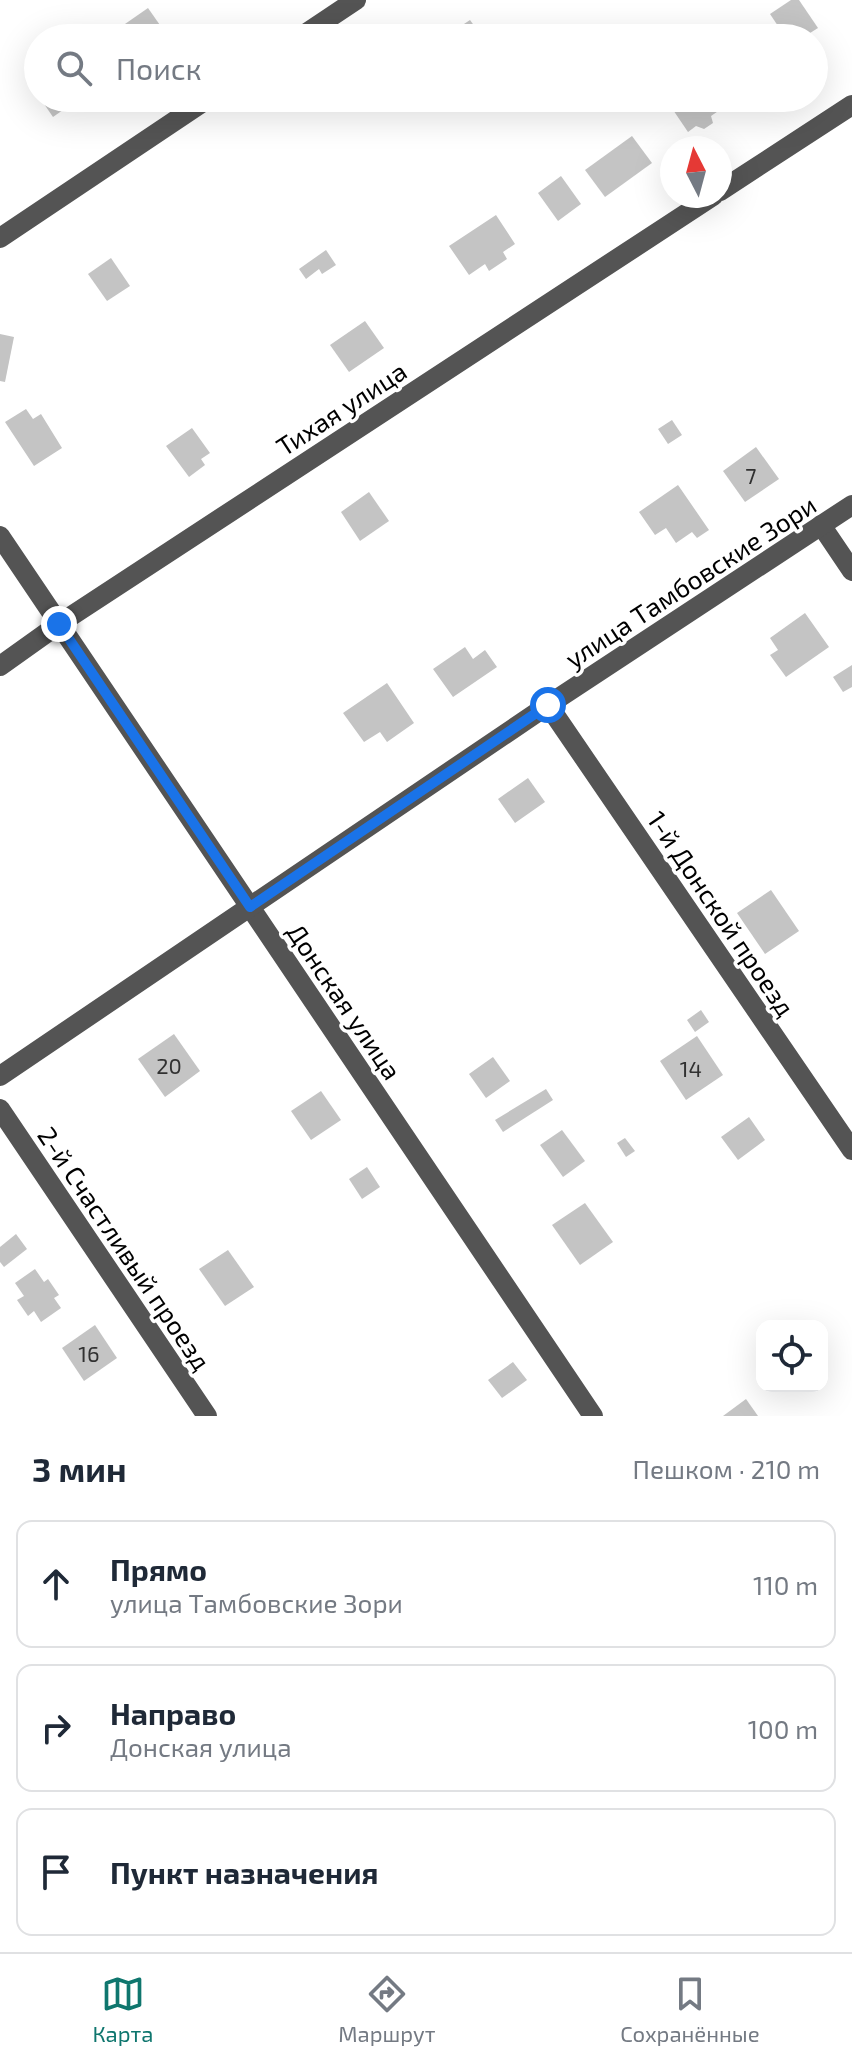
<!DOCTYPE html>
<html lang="ru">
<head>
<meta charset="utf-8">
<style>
	body { margin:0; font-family:"Exo 2",sans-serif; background:#f6f6f7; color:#1f2937 }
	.controls { position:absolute; right:24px; bottom:24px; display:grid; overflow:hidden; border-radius:16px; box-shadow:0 8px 32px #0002 }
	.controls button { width:72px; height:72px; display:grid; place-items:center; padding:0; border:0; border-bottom:2px solid #e0e1e3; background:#fff; color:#1f2937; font:40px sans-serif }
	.compass { position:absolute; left:660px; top:136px; width:72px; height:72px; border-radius:50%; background:#fff; box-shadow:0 8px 32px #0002; rotate:354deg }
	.stop { position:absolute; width:24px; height:24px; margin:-18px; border:6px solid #1a73e8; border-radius:50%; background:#fff }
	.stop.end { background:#1a73e8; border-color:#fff; box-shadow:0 2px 8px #0008 }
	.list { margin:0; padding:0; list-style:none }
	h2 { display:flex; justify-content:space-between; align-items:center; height:104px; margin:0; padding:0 32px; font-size:34px }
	h2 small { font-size:26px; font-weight:400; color:#747a83 }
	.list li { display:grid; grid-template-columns:52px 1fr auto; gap:24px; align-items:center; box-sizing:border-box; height:128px; margin:0 16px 16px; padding:0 16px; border:2px solid #e0e1e3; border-radius:16px }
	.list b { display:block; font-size:30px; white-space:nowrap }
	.list p { margin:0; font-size:26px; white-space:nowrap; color:#747a83 }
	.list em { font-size:26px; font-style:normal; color:#747a83 }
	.icon { flex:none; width:44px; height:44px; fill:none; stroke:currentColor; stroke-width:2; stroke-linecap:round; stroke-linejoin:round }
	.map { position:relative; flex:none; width:852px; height:1416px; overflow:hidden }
	.search { position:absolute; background:#fff; box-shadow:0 8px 32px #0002; left:24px; right:24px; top:24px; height:88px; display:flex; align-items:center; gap:20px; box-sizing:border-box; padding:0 28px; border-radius:44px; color:#747a83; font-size:30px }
	.sheet { height:536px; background:#fff }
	nav { display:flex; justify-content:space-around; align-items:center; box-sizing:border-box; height:112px; border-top:2px solid #e0e1e3; background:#fff; font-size:22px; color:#747a83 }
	nav a { display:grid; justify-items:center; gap:4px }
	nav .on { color:#0f766e }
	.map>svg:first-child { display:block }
</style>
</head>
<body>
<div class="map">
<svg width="852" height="1416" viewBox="0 0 852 1416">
	<rect width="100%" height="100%" fill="#fff"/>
	<g fill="#c4c4c4">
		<polygon points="791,0 799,0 818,28 802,38 786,38 770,14"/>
		<polygon points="148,8 169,38 135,38 125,24"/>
		<polygon points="470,20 483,38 443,38"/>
		<polygon points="40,98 80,98 53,117"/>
		<polygon points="665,98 730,98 733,101 711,116 713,123 704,129 696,126 688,132"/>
		<polygon points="632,136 652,163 605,197 585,170"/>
		<polygon points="561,176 581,204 558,221 538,193"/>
		<polygon points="496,215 515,244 503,252 507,259 489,271 485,264 469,275 449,246"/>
		<polygon points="326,250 336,265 322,274 319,269 306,279 299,269"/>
		<polygon points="111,258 130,286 107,301 88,274"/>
		<polygon points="365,321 384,348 349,372 330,345"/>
		<polygon points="0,334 14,337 5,382 0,381"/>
		<polygon points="26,409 33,419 41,414 62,448 34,466 5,422"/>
		<polygon points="672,420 682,435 668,444 658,429"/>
		<polygon points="192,428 210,453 201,459 205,465 189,477 166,446"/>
		<polygon points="756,447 779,479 745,502 723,471"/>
		<polygon points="678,485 709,530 697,538 692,532 676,543 666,528 655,535 639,512"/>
		<polygon points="369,492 389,521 360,541 341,512"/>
		<polygon points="805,613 829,647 786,677 770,655 778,650 770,638"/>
		<polygon points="465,647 473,659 485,650 497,667 453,697 433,669"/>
		<polygon points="852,665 852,687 843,692 833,677"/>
		<polygon points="387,683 414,723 387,742 380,732 364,742 343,713"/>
		<polygon points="528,778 545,802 515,823 498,799"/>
		<polygon points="771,890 799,931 765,954 737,913"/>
		<polygon points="701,1010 709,1022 695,1032 687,1020"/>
		<polygon points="174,1034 200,1071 165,1097 138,1059"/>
		<polygon points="697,1036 723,1075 686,1100 660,1061"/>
		<polygon points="493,1057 510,1081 486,1098 469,1074"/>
		<polygon points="546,1089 553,1100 503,1132 495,1120"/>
		<polygon points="321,1091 341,1120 311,1140 291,1111"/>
		<polygon points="749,1117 765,1140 738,1160 721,1137"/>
		<polygon points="562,1130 585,1161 563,1177 540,1145"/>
		<polygon points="625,1138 635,1151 626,1157 617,1143"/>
		<polygon points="367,1167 380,1187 362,1199 349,1179"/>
		<polygon points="585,1203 613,1242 580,1265 552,1225"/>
		<polygon points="16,1234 27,1249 4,1267 0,1262 0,1247"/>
		<polygon points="228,1250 254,1287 225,1306 199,1269"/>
		<polygon points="35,1269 44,1282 48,1279 59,1295 54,1298 61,1308 41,1322 34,1311 28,1316 17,1300 24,1296 15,1283"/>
		<polygon points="95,1325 117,1358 84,1381 62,1348"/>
		<polygon points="513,1362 527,1380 502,1398 488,1380"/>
		<polygon points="746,1399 758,1416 723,1416"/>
	</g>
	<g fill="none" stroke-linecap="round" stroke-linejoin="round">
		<g stroke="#545454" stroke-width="20">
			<polyline points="299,38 356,0"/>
			<polyline points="720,191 852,105"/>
			<polyline points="0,238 209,98"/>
			<polyline points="821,525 852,571"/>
			<polyline points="0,536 593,1416"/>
			<polyline points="0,666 59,624 713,196"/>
			<polyline points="548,705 852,1150"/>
			<polyline points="0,1076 548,705 852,505"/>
			<polyline points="0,1109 207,1416"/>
		</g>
	</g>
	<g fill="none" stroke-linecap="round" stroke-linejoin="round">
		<polyline stroke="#1a73e8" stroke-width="10" points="59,624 250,907 548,705"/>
	</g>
	<g text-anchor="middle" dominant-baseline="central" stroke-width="7" stroke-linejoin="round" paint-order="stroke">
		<g font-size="22" fill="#313131">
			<text x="751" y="475">7</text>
			<text x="169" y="1065">20</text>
			<text x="691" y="1068">14</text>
			<text x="89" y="1353">16</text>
		</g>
		<g font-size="26" fill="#000" stroke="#fff">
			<text transform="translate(341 408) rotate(-33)">Тихая улица</text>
			<text transform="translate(690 581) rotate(-33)">улица Тамбовские Зори</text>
			<text transform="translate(722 913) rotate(56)">1-й Донской проезд</text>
			<text transform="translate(345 1001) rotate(56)">Донская улица</text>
			<text transform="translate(125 1248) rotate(56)">2-й Счастливый проезд</text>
		</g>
	</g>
</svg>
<div class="controls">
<button><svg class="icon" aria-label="locate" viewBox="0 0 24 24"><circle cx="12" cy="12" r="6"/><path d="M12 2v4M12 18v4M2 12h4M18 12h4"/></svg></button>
</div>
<svg class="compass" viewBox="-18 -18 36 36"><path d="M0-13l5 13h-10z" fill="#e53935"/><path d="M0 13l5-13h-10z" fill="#747a83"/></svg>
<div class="stop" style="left:548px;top:705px"></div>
<div class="stop end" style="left:59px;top:624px"></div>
<div class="search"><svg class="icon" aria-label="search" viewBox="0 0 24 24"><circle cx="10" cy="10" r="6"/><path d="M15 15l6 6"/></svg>Поиск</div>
</div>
<section class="sheet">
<h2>3 мин<small>Пешком · 210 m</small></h2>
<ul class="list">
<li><svg class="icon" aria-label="ahead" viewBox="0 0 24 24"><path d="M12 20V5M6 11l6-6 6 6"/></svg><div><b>Прямо</b><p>улица Тамбовские Зори</p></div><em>110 m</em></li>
<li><svg class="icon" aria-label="right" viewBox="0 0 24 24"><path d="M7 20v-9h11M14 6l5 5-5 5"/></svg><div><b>Направо</b><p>Донская улица</p></div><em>100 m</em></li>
<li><svg class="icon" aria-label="arrive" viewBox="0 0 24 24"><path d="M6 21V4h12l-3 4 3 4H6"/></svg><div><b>Пункт назначения</b></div></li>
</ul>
</section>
<nav>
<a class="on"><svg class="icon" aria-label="map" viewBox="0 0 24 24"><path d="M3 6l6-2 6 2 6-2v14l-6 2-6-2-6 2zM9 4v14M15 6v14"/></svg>Карта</a>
<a><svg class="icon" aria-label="directions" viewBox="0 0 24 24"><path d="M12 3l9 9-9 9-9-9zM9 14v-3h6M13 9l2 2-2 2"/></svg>Маршрут</a>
<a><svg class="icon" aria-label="saved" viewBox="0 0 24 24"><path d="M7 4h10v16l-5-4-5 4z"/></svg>Сохранённые</a>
</nav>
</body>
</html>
